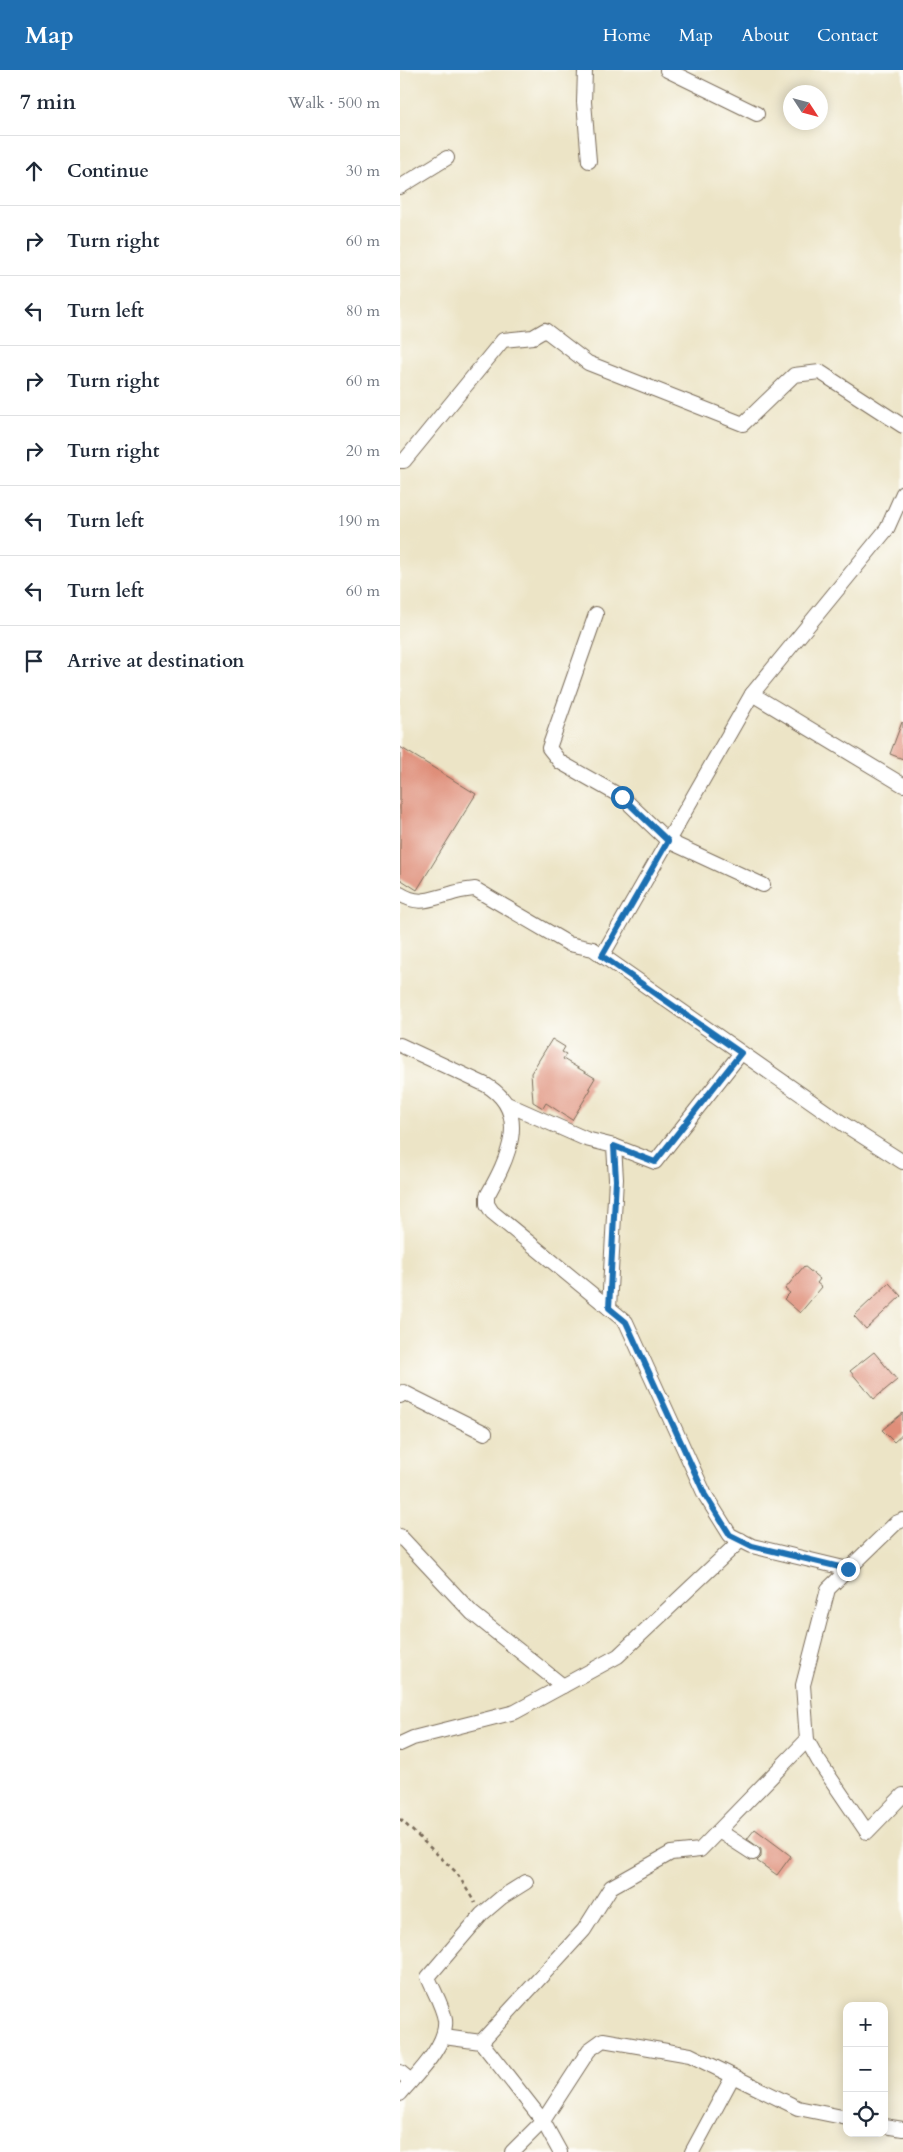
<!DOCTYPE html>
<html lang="en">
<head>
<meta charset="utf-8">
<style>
	body { margin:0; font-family:Cardo,serif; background:#f6f6f7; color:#1f2937 }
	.controls { position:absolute; right:15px; bottom:15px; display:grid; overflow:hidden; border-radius:10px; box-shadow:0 2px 12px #0003 }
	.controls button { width:45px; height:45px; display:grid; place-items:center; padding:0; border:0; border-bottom:1px solid #e0e1e3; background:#fff; color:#1f2937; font:25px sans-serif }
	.compass { position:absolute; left:383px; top:15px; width:45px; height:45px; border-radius:50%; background:#fff; box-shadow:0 2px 12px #0003; rotate:126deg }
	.stop { position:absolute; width:15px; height:15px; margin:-11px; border:4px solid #1f6fb2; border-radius:50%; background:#fff }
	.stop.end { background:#1f6fb2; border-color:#fff; box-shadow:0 1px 5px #0008 }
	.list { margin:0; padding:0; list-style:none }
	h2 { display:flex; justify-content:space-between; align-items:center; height:65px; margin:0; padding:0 20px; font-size:21px }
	h2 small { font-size:16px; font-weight:400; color:#747a83 }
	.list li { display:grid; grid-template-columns:32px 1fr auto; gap:15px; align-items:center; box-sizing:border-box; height:70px; padding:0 20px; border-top:1px solid #e0e1e3 }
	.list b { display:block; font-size:19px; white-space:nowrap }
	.list em { font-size:16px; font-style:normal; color:#747a83 }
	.icon { flex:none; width:28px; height:28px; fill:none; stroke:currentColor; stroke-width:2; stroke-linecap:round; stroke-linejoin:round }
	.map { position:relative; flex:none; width:503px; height:2082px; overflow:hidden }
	header { display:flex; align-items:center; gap:30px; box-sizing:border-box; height:70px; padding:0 25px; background:#1f6fb2; color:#fff }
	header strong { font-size:24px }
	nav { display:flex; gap:28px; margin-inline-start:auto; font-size:18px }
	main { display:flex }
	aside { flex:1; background:#fff }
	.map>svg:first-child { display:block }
</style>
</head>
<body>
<header>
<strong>Map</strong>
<nav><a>Home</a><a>Map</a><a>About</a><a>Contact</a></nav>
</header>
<main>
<aside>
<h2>7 min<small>Walk · 500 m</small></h2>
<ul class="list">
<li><svg class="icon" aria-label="ahead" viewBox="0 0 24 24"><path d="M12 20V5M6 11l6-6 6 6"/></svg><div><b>Continue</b></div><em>30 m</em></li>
<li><svg class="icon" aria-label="right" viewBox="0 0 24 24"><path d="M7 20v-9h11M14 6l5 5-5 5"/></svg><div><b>Turn right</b></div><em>60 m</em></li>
<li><svg class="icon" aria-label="left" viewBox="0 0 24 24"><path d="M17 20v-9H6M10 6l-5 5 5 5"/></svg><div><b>Turn left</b></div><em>80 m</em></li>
<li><svg class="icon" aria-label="right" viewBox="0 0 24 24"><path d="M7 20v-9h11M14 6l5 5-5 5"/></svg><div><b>Turn right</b></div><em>60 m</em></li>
<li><svg class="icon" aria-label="right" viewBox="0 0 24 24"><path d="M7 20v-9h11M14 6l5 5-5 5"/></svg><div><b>Turn right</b></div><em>20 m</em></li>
<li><svg class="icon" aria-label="left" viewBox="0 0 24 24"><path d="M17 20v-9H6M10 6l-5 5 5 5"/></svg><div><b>Turn left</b></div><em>190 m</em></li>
<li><svg class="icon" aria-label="left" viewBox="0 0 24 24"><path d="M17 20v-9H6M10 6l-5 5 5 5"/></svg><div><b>Turn left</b></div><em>60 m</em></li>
<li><svg class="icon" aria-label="arrive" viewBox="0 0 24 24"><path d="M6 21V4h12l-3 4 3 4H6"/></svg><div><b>Arrive at destination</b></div></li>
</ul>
</aside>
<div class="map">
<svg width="503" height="2082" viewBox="0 0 503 2082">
	<rect width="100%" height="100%" fill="#fdfcf7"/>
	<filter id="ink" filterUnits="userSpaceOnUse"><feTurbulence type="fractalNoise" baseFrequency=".02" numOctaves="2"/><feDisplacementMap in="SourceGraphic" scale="10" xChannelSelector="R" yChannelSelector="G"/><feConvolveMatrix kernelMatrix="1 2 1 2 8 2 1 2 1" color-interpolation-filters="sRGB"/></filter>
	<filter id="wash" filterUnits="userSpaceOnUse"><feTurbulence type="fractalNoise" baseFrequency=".0096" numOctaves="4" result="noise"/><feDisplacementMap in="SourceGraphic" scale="20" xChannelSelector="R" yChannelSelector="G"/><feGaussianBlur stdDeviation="1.12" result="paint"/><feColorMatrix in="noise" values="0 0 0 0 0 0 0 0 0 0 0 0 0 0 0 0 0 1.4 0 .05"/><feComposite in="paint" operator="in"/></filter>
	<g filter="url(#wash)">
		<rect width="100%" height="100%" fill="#ece4c6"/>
		<g id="blocks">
			<g fill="#df8e79">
				<polygon points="502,652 503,653 503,689 490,684"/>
				<polygon points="0,677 76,724 17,820 0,809"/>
				<polygon points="152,969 165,977 162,982 166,984 163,989 195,1008 189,1018 191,1019 172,1050 146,1033 143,1038 133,1032 131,1003"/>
				<polygon points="404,1196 420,1209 417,1213 422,1217 400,1243 384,1229 390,1223 385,1219"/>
				<polygon points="489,1213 501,1226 466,1259 454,1246"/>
				<polygon points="474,1282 497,1310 474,1329 450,1301"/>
				<polygon points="503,1343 503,1364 494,1372 482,1360"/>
				<polygon points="355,1759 391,1786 377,1805 357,1791 361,1787 361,1779 347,1769"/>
			</g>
		</g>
	</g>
	<g filter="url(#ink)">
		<use href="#blocks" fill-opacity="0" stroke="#796b59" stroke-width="1"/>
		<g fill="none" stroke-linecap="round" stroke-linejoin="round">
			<defs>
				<g id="street">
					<polyline points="185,0 184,32 189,91"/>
					<polyline points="267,0 357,44"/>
					<polyline points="0,117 47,88"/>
					<polyline points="0,391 4,391 103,270 133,267 145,260 188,293 343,354 394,305 420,302 503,356"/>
					<polyline points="196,544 149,678 160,692 222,727 268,771 363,815"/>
					<polyline points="352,624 487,459 503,423"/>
					<path d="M0,824C19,836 30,829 50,824C58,821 67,820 75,819L169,874L193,879L445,1055L503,1092"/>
					<polyline points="202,886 352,624 503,715"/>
					<path d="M0,975L86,1015C132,1042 107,1090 87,1126V1134L92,1142L226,1252L305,1425L330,1465L352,1476L448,1499"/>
					<polyline points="107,1034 186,1069 214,1076 216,1109 209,1238"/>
					<polyline points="214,1076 255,1092 341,983"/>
					<polyline points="0,1326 3,1322 85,1363"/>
					<polyline points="503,1450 496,1453 428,1519 403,1615 407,1670 418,1690 467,1762 503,1725"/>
					<polyline points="0,1466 72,1543 163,1616"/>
					<polyline points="0,1674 13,1668 115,1642 218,1586 341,1470"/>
					<polyline points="319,1761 353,1783"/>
					<polyline points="44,1967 81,1972 184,1860 211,1817 271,1783 300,1780 407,1670"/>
					<polyline points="81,1972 143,2051 160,2082"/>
					<polyline points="0,2002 11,2011"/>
					<path d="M0,2024C15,2006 48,1975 45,1950C43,1936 33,1920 28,1907L82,1844L102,1827L126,1812"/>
					<polyline points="484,2056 503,2059"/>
					<polyline points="112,2082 143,2051 189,1980 203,1970 290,1985 398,2038 447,2048"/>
					<polyline points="292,2082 333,2006"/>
				</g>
			</defs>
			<use href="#street" stroke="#796b59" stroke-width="16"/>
			<polyline stroke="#796b59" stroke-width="2.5" stroke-dasharray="4 4" stroke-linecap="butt" points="0,1749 57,1803 75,1833"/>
			<use href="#street" stroke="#fff" stroke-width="14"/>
		</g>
	</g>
	<g fill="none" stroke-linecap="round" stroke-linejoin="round" filter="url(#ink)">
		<polyline stroke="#1f6fb2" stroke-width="6" points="222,727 268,771 202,886 341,983 255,1092 214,1076 216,1110 209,1238 226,1252 305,1425 330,1465 352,1476 448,1499"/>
	</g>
</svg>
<div class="controls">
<button>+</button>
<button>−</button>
<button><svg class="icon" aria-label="locate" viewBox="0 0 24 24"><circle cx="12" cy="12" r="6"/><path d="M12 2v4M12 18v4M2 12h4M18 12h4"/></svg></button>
</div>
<svg class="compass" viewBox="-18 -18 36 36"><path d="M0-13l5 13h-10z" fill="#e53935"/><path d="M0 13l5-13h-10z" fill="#747a83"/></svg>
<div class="stop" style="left:222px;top:727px"></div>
<div class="stop end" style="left:448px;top:1499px"></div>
</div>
</main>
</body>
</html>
